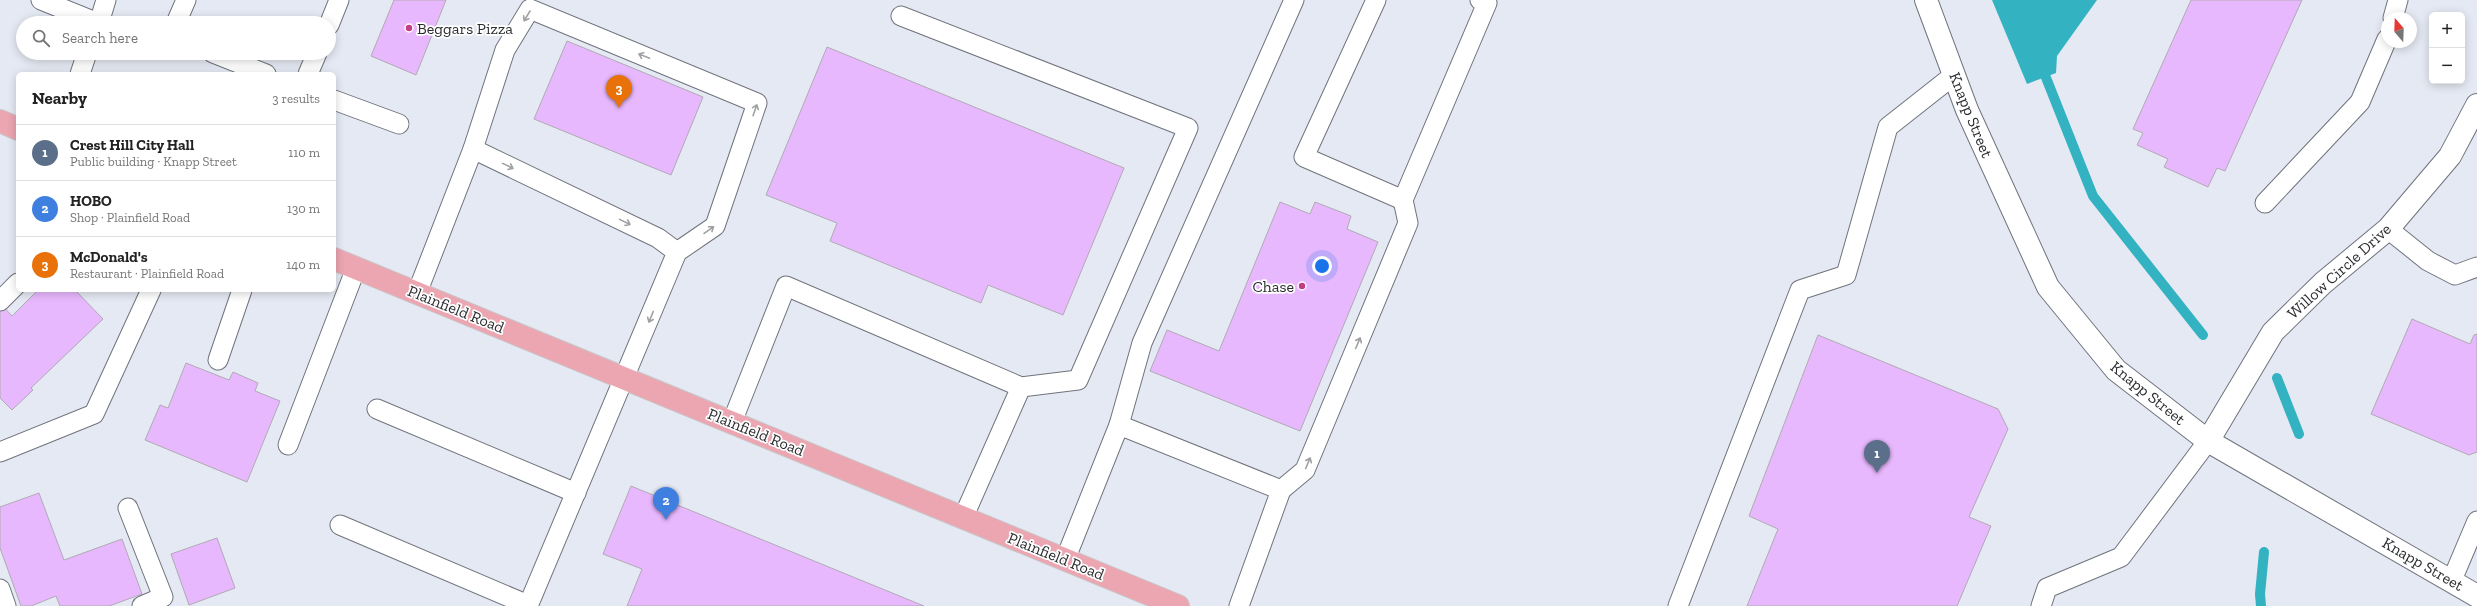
<!DOCTYPE html>
<html lang="en">
<head>
<meta charset="utf-8">
<style>
	body { margin:0; font-family:"Zilla Slab",serif; background:#f2f2f2; color:#222 }
	.controls { position:absolute; right:12px; top:12px; display:grid; overflow:hidden; border-radius:6px; box-shadow:0 2px 10px #0003 }
	.controls button { width:36px; height:36px; display:grid; place-items:center; padding:0; border:0; border-bottom:1px solid #e0e0e0; background:#fff; color:#222; font:20px sans-serif }
	.compass { position:absolute; left:2381px; top:12px; width:36px; height:36px; border-radius:50%; background:#fff; box-shadow:0 2px 10px #0003; rotate:341deg }
	.you { position:absolute; left:1322px; top:266px; width:14px; height:14px; margin:-10px; border:3px solid #fff; border-radius:50%; background:#1a73e8; box-shadow:0 0 0 6px #1a73e833 }
	.badge { display:grid; place-items:center; width:26px; height:26px; border-radius:50%; background:#0b8043; color:#fff; font-size:13px; font-weight:700 }
	.pin { position:absolute; translate:-50% -33px; filter:drop-shadow(0 1px 2px #0008) }
	.pin::after { content:''; position:absolute; top:21px; width:14px; height:12px; background:inherit; clip-path:polygon(0 0,100% 0,50% 100%) }
	.list { margin:0; padding:0; list-style:none }
	h2 { display:flex; justify-content:space-between; align-items:center; height:52px; margin:0; padding:0 16px; font-size:17px }
	h2 small { font-size:13px; font-weight:400; color:#767676 }
	.list li { display:grid; grid-template-columns:26px 1fr auto; gap:12px; align-items:center; box-sizing:border-box; height:56px; padding:0 16px; border-top:1px solid #e0e0e0 }
	.list b { display:block; font-size:15px; white-space:nowrap }
	.list p { margin:0; font-size:13px; white-space:nowrap; color:#767676 }
	.list em { font-size:13px; font-style:normal; color:#767676 }
	.icon { flex:none; width:22px; height:22px; fill:none; stroke:currentColor; stroke-width:2; stroke-linecap:round; stroke-linejoin:round }
	.map { position:relative; flex:none; width:2477px; height:606px; overflow:hidden }
	.search { position:absolute; background:#fff; box-shadow:0 2px 10px #0003; left:16px; top:16px; width:320px; height:44px; display:flex; align-items:center; gap:10px; box-sizing:border-box; padding:0 14px; border-radius:22px; color:#767676; font-size:15px }
	.panel { position:absolute; background:#fff; box-shadow:0 2px 10px #0003; left:16px; top:72px; width:320px; height:220px; border-radius:6px }
	.map>svg:first-child { display:block }
</style>
</head>
<body>
<div class="map">
<svg width="2477" height="606" viewBox="0 0 2477 606">
	<rect width="100%" height="100%" fill="#e5e9f3"/>
	<polygon fill="#33b2c2" points="1992,0 2097,0 2057,56 2056,73 2027,84"/>
	<g fill="none" stroke-linecap="round" stroke-linejoin="round">
		<g stroke="#33b2c2" stroke-width="10">
			<polyline points="2041,65 2093,196 2203,335"/>
			<polyline points="2277,378 2299,434"/>
			<polyline points="2261,606 2260,594 2264,552"/>
		</g>
	</g>
	<g fill="#e8b8fe" stroke="#b0aab3">
		<polygon points="394,0 446,0 416,75 371,56"/>
		<polygon points="2191,0 2302,0 2225,171 2217,168 2208,187 2164,167 2168,159 2137,145 2143,133 2133,129"/>
		<polygon points="567,41 703,97 671,175 534,119"/>
		<polygon points="827,47 1124,168 1063,315 988,285 981,303 830,241 837,223 766,195"/>
		<polygon points="1280,202 1310,214 1315,202 1351,216 1347,229 1378,242 1300,431 1150,371 1167,330 1219,351"/>
		<polygon points="38,290 75,290 103,319 31,388 33,390 12,410 0,398 0,303 12,316"/>
		<polygon points="2412,319 2470,344 2474,335 2477,334 2477,452 2469,455 2371,414"/>
		<polygon points="1818,335 1998,409 2008,429 1969,517 1991,526 1957,606 1747,606 1778,529 1749,516"/>
		<polygon points="186,363 229,380 233,372 258,383 255,391 280,401 247,482 145,440 160,405 168,408"/>
		<polygon points="631,486 924,606 627,606 642,569 603,554"/>
		<polygon points="39,493 64,560 122,539 142,594 109,606 60,606 56,596 31,606 21,606 0,548 0,507"/>
		<polygon points="217,538 235,588 189,605 171,554"/>
	</g>
	<g fill="none" stroke-linecap="round" stroke-linejoin="round">
		<defs>
			<g id="lane">
				<polyline points="41,0 98,23"/>
				<polyline points="1376,0 1304,157 1403,200 1487,3 1480,0"/>
				<polyline points="2393,18 2398,0"/>
				<polyline points="99,23 106,0"/>
				<polyline points="176,23 186,0"/>
				<polyline points="329,25 339,0"/>
				<polyline points="213,53 266,74"/>
				<polyline points="80,74 87,53"/>
				<polyline points="308,74 317,53"/>
				<polyline points="334,100 399,124"/>
				<polyline points="473,149 658,238 677,252 528,606"/>
				<polyline points="2265,203 2360,102 2387,39"/>
				<polyline points="2388,229 2428,261 2455,275 2477,267"/>
				<polyline points="417,293 473,149 505,50 530,9 757,103 715,226 677,252"/>
				<polyline points="0,301 18,283"/>
				<polyline points="218,360 242,290"/>
				<polyline points="377,409 576,493"/>
				<polyline points="732,422 786,286 1021,387 1078,380 1188,128 901,16"/>
				<polyline points="1119,425 1142,343 1294,0"/>
				<polyline points="288,445 356,268"/>
				<polyline points="0,452 94,414 151,290"/>
				<polyline points="1281,490 1305,470 1408,223 1403,200"/>
				<polyline points="128,508 163,597 142,606"/>
				<polyline points="963,518 1021,387"/>
				<polyline points="340,525 528,605"/>
				<polyline points="1065,560 1119,425 1281,490 1239,606"/>
				<polyline points="2452,580 2477,521"/>
				<polyline points="0,589 6,606"/>
				<polyline points="1678,606 1800,290 1846,275 1888,127 1954,75"/>
				<polyline points="2041,606 2047,588 2121,557 2208,441"/>
			</g>
			<g id="street">
				<polyline points="1926,0 1967,110 2048,287 2116,370 2208,441 2477,596"/>
				<polyline points="2208,441 2273,332 2323,283 2388,229 2450,156 2477,105"/>
			</g>
			<g id="primary">
				<polyline points="0,121 18,129"/>
				<polyline points="334,259 1178,606"/>
			</g>
		</defs>
		<use href="#lane" stroke="#6f737c" stroke-width="21"/>
		<use href="#street" stroke="#6f737c" stroke-width="24"/>
		<use href="#primary" stroke="#c8c8c9" stroke-width="24"/>
		<use href="#lane" stroke="#fff" stroke-width="19"/>
		<use href="#street" stroke="#fff" stroke-width="22"/>
		<use href="#primary" stroke="#eca6b2" stroke-width="22"/>
	</g>
	<defs><path id="oneway-shaft" d="M-6 0H5M1.5-3L5.5 0L1.5 3" fill="none" stroke-width="1.6" stroke-linecap="round" stroke-linejoin="round"/></defs>
	<g stroke="#9fa0a1">
		<use href="#oneway-shaft" transform="translate(527 16) rotate(121)"/>
		<use href="#oneway-shaft" transform="translate(644 56) rotate(-158)"/>
		<use href="#oneway-shaft" transform="translate(755 110) rotate(-71)"/>
		<use href="#oneway-shaft" transform="translate(508 166) rotate(26)"/>
		<use href="#oneway-shaft" transform="translate(625 222) rotate(26)"/>
		<use href="#oneway-shaft" transform="translate(709 230) rotate(-35)"/>
		<use href="#oneway-shaft" transform="translate(651 317) rotate(112)"/>
		<use href="#oneway-shaft" transform="translate(1358 343) rotate(-67)"/>
		<use href="#oneway-shaft" transform="translate(1308 463) rotate(-67)"/>
	</g>
	<g fill="#c13f86" stroke="#fff" stroke-width="1.5">
		<circle cx="409" cy="28" r="4"/>
		<circle cx="1302" cy="286" r="4"/>
	</g>
	<g text-anchor="middle" dominant-baseline="central" stroke-width="3.5" stroke-linejoin="round" paint-order="stroke">
		<g font-size="16" fill="#2a2c2f" stroke="#fff" text-anchor="start">
			<text x="417" y="28">Beggars Pizza</text>
			<text x="1294" y="286" text-anchor="end">Chase</text>
		</g>
		<g font-size="16" fill="#2a2c2f" stroke="#fff">
			<text transform="translate(1971 115) rotate(68)">Knapp Street</text>
			<text transform="translate(2339 271) rotate(-42)">Willow Circle Drive</text>
			<text transform="translate(456 309) rotate(22)">Plainfield Road</text>
			<text transform="translate(2148 393) rotate(39)">Knapp Street</text>
			<text transform="translate(756 432) rotate(22)">Plainfield Road</text>
			<text transform="translate(1056 556) rotate(22)">Plainfield Road</text>
			<text transform="translate(2423 564) rotate(30)">Knapp Street</text>
		</g>
	</g>
</svg>
<div class="controls">
<button>+</button>
<button>−</button>
</div>
<svg class="compass" viewBox="-18 -18 36 36"><path d="M0-13l5 13h-10z" fill="#e53935"/><path d="M0 13l5-13h-10z" fill="#767676"/></svg>
<div class="you"></div>
<div class="pin badge" style="left:1877px;top:473px;background:#5c6f8a">1</div>
<div class="pin badge" style="left:666px;top:520px;background:#3f7fe0">2</div>
<div class="pin badge" style="left:619px;top:108px;background:#e8710a">3</div>
<div class="search"><svg class="icon" aria-label="search" viewBox="0 0 24 24"><circle cx="10" cy="10" r="6"/><path d="M15 15l6 6"/></svg>Search here</div>
<section class="panel">
<h2>Nearby<small>3 results</small></h2>
<ul class="list">
<li><span class="badge" style="background:#5c6f8a">1</span><div><b>Crest Hill City Hall</b><p>Public building · Knapp Street</p></div><em>110 m</em></li>
<li><span class="badge" style="background:#3f7fe0">2</span><div><b>HOBO</b><p>Shop · Plainfield Road</p></div><em>130 m</em></li>
<li><span class="badge" style="background:#e8710a">3</span><div><b>McDonald's</b><p>Restaurant · Plainfield Road</p></div><em>140 m</em></li>
</ul>
</section>
</div>
</body>
</html>
